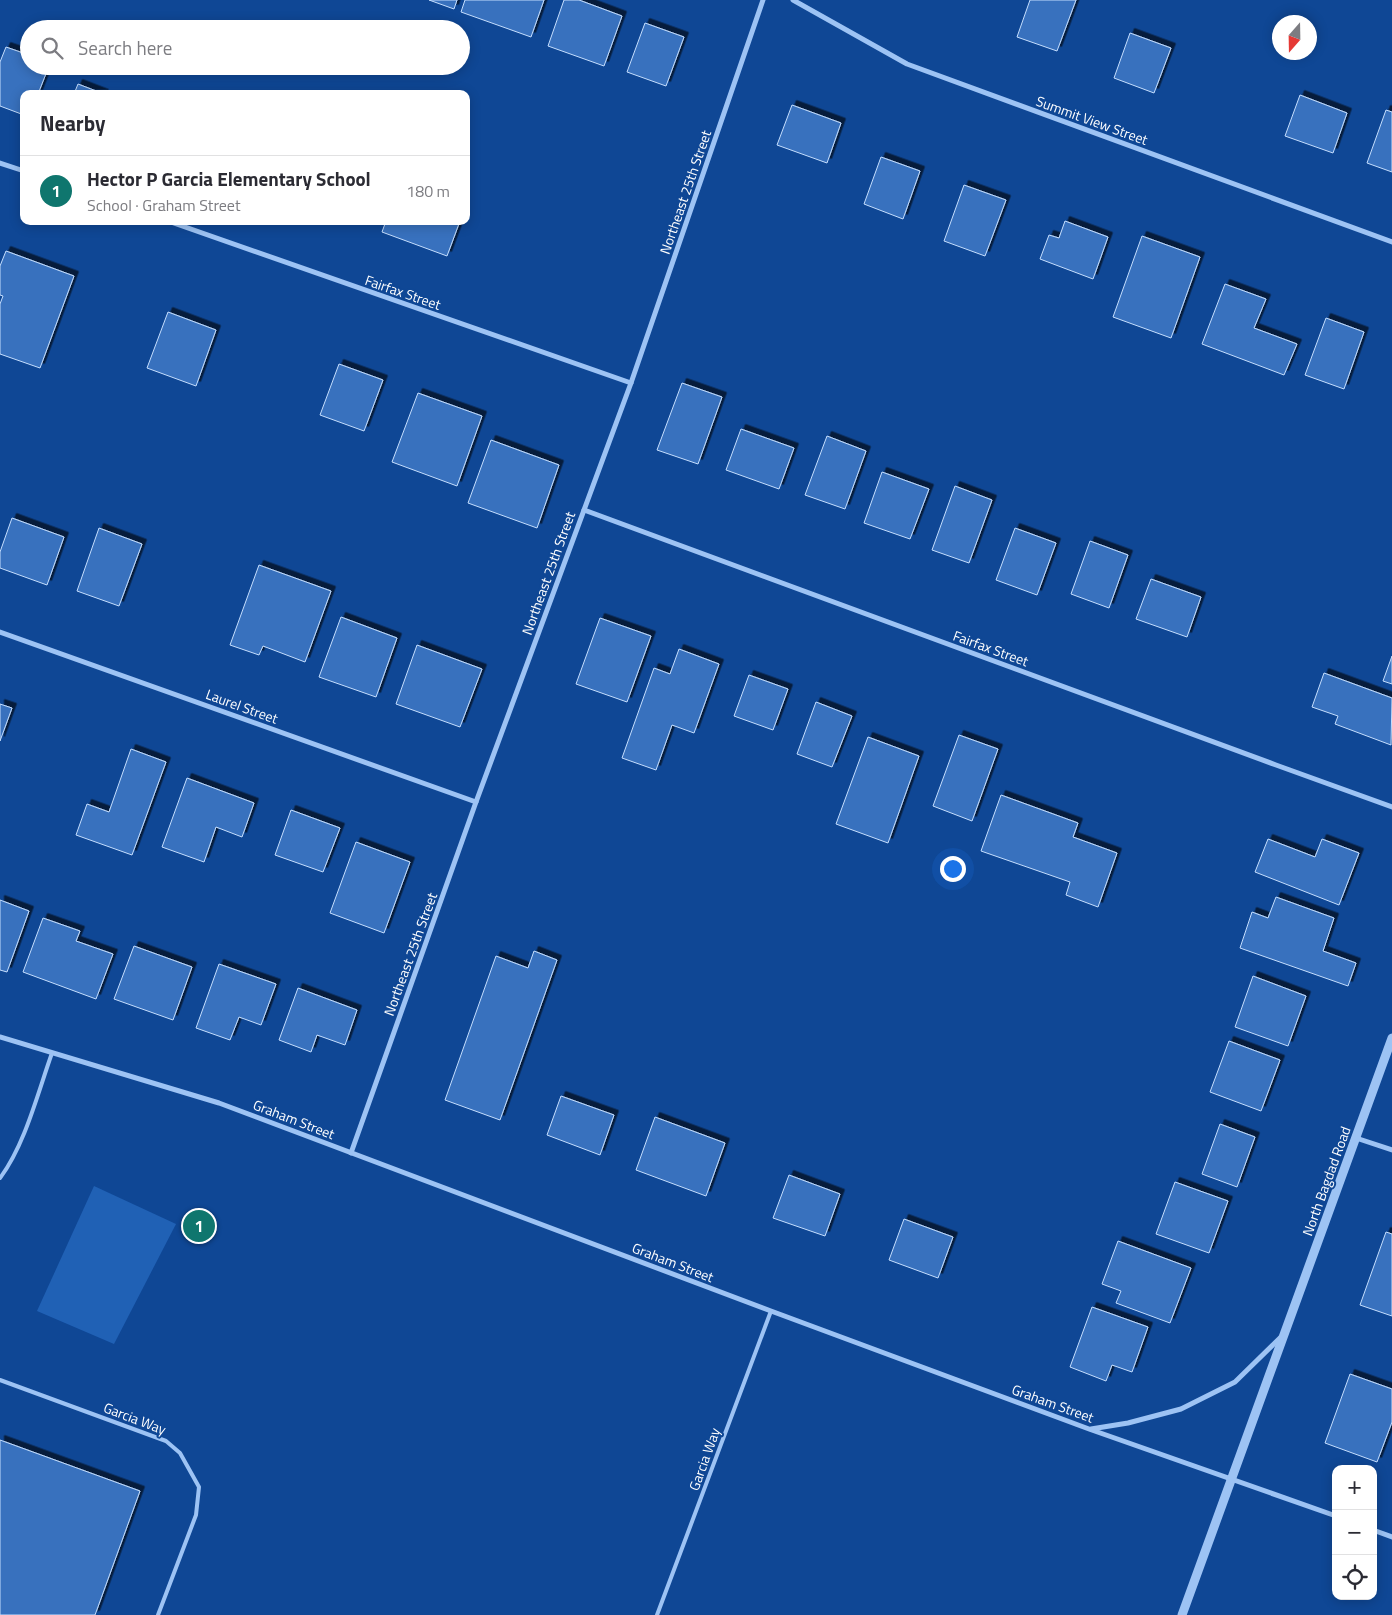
<!DOCTYPE html>
<html lang="en">
<head>
<meta charset="utf-8">
<style>
	body { margin:0; font-family:"Titillium Web",sans-serif; background:#f2f2f3; color:#2b2b33 }
	.controls { position:absolute; right:15px; bottom:15px; display:grid; overflow:hidden; border-radius:10px; box-shadow:0 2px 12px #0003 }
	.controls button { width:45px; height:45px; display:grid; place-items:center; padding:0; border:0; border-bottom:1px solid #e1e1e2; background:#fff; color:#2b2b33; font:25px sans-serif }
	.compass { position:absolute; left:1272px; top:15px; width:45px; height:45px; border-radius:50%; background:#fff; box-shadow:0 2px 12px #0003; rotate:200deg }
	.you { position:absolute; left:952px; top:868px; width:18px; height:18px; margin:-12px; border:4px solid #fff; border-radius:50%; background:#1a73e8; box-shadow:0 0 0 8px #1a73e833 }
	.badge { display:grid; place-items:center; width:32px; height:32px; border-radius:50%; background:#0f766e; color:#fff; font-size:16px; font-weight:700 }
	.pin { position:absolute; translate:-50% -50%; border:2px solid #fff; box-shadow:0 1px 5px #0006 }
	.list { margin:0; padding:0; list-style:none }
	h2 { display:flex; justify-content:space-between; align-items:center; height:65px; margin:0; padding:0 20px; font-size:21px }
	h2 small { font-size:16px; font-weight:400; color:#7c7c81 }
	.list li { display:grid; grid-template-columns:32px 1fr auto; gap:15px; align-items:center; box-sizing:border-box; height:70px; padding:0 20px; border-top:1px solid #e1e1e2 }
	.list b { display:block; font-size:19px; white-space:nowrap }
	.list p { margin:0; font-size:16px; white-space:nowrap; color:#7c7c81 }
	.list em { font-size:16px; font-style:normal; color:#7c7c81 }
	.icon { flex:none; width:28px; height:28px; fill:none; stroke:currentColor; stroke-width:2; stroke-linecap:round; stroke-linejoin:round }
	.map { position:relative; flex:none; width:1392px; height:1615px; overflow:hidden }
	.search { position:absolute; background:#fff; box-shadow:0 2px 12px #0003; left:20px; top:20px; width:450px; height:55px; display:flex; align-items:center; gap:12px; box-sizing:border-box; padding:0 18px; border-radius:28px; color:#7c7c81; font-size:19px }
	.panel { position:absolute; background:#fff; box-shadow:0 2px 12px #0003; left:20px; top:90px; width:450px; height:135px; border-radius:10px }
	.map>svg:first-child { display:block }
</style>
</head>
<body>
<div class="map">
<svg width="1392" height="1615" viewBox="0 0 1392 1615">
	<defs>
		<filter id="shadow"><feDropShadow dx="4.5" dy="-4.5" stdDeviation="0" flood-color="#0009"/></filter>
	</defs>
	<rect width="100%" height="100%" fill="#0f4795"/>
	<polygon fill="#2061b5" points="94,1186 176,1224 114,1344 37,1311"/>
	<g fill="#3771be" stroke="#c5defe" filter="url(#shadow)">
		<polygon points="429,0 457,0 454,9"/>
		<polygon points="465,0 544,0 531,37 461,12"/>
		<polygon points="564,0 579,0 622,16 604,66 548,46"/>
		<polygon points="1030,0 1076,0 1057,51 1017,37"/>
		<polygon points="645,23 684,37 666,86 627,72"/>
		<polygon points="1130,33 1171,48 1154,93 1114,78"/>
		<polygon points="6,47 29,55 29,66 49,66 38,94 24,94 24,115 0,106 0,62"/>
		<polygon points="78,84 104,94 74,94"/>
		<polygon points="1300,95 1347,113 1333,153 1285,136"/>
		<polygon points="792,105 841,123 827,163 777,145"/>
		<polygon points="1386,110 1392,112 1392,172 1367,163"/>
		<polygon points="881,157 920,171 903,219 864,204"/>
		<polygon points="964,185 1006,200 985,256 944,241"/>
		<polygon points="386,221 460,221 447,256 382,232"/>
		<polygon points="1065,221 1108,237 1093,279 1040,259 1049,235 1059,238"/>
		<polygon points="1142,236 1200,257 1171,338 1113,317"/>
		<polygon points="6,251 74,276 40,368 0,354 0,304 3,296 0,295 0,266"/>
		<polygon points="1225,284 1266,299 1254,328 1297,344 1284,375 1202,344"/>
		<polygon points="168,312 216,330 196,386 147,368"/>
		<polygon points="1326,318 1364,332 1344,389 1305,375"/>
		<polygon points="339,364 383,380 364,431 320,415"/>
		<polygon points="682,383 722,397 698,464 657,450"/>
		<polygon points="418,393 482,416 457,486 392,462"/>
		<polygon points="741,429 794,448 779,489 726,470"/>
		<polygon points="827,436 866,451 845,509 805,495"/>
		<polygon points="491,440 559,465 537,528 468,503"/>
		<polygon points="882,472 929,489 910,539 864,523"/>
		<polygon points="955,486 992,500 969,563 932,550"/>
		<polygon points="12,518 64,537 47,585 0,568 0,552"/>
		<polygon points="99,528 142,544 119,606 77,591"/>
		<polygon points="1015,528 1056,543 1037,595 996,580"/>
		<polygon points="1090,541 1128,555 1109,608 1071,594"/>
		<polygon points="259,565 331,591 305,662 263,646 259,655 230,645"/>
		<polygon points="1151,579 1201,597 1187,637 1136,619"/>
		<polygon points="341,617 397,638 376,697 319,677"/>
		<polygon points="600,618 651,636 627,702 576,684"/>
		<polygon points="417,645 482,669 460,727 396,704"/>
		<polygon points="679,649 719,664 694,733 672,725 656,770 622,758 654,668 670,674"/>
		<polygon points="1392,656 1392,684 1383,681"/>
		<polygon points="1324,673 1392,698 1391,745 1335,724 1338,716 1312,707"/>
		<polygon points="749,675 788,689 773,730 734,716"/>
		<polygon points="816,702 852,716 832,767 797,754"/>
		<polygon points="0,704 12,708 0,741"/>
		<polygon points="959,735 998,749 972,821 933,806"/>
		<polygon points="868,737 919,756 888,843 836,824"/>
		<polygon points="131,749 166,762 132,855 76,835 87,804 109,812"/>
		<polygon points="187,778 254,803 242,837 216,827 204,862 162,847"/>
		<polygon points="1001,795 1078,823 1073,837 1117,853 1098,907 1066,895 1070,882 981,851"/>
		<polygon points="291,810 340,828 323,872 275,855"/>
		<polygon points="1268,839 1315,857 1322,839 1359,853 1339,905 1255,872"/>
		<polygon points="356,842 410,862 384,933 330,913"/>
		<polygon points="1276,897 1334,918 1323,951 1356,963 1348,986 1240,948 1252,912 1268,918"/>
		<polygon points="0,900 29,911 7,972 0,970"/>
		<polygon points="43,918 80,931 76,941 113,954 96,999 23,972"/>
		<polygon points="134,946 192,967 173,1020 114,999"/>
		<polygon points="534,951 557,960 500,1120 445,1100 496,956 528,968"/>
		<polygon points="219,964 276,984 261,1025 239,1017 230,1040 196,1028"/>
		<polygon points="1253,976 1306,996 1288,1046 1235,1027"/>
		<polygon points="298,988 357,1010 345,1045 317,1035 311,1052 279,1040"/>
		<polygon points="1229,1041 1280,1060 1261,1111 1210,1092"/>
		<polygon points="561,1096 614,1115 600,1155 547,1135"/>
		<polygon points="655,1117 725,1143 706,1196 636,1170"/>
		<polygon points="1220,1124 1255,1137 1237,1187 1202,1174"/>
		<polygon points="789,1175 840,1194 825,1236 773,1218"/>
		<polygon points="1175,1182 1228,1201 1209,1253 1156,1234"/>
		<polygon points="904,1219 953,1237 938,1278 889,1260"/>
		<polygon points="1386,1232 1392,1234 1392,1316 1360,1305"/>
		<polygon points="1118,1241 1191,1268 1170,1323 1116,1303 1121,1291 1102,1284"/>
		<polygon points="1092,1307 1148,1327 1132,1372 1112,1365 1106,1381 1070,1367"/>
		<polygon points="1350,1374 1392,1389 1392,1422 1377,1462 1325,1443"/>
		<polygon points="0,1440 140,1491 95,1615 0,1615"/>
	</g>
	<g fill="none" stroke-linecap="round" stroke-linejoin="round">
		<g stroke="#9dc3f4" stroke-width="4">
			<path d="M0,1178C25,1145 38,1092 52,1053"/>
			<polyline points="0,1380 166,1441 180,1453 199,1487 196,1515 158,1615"/>
			<polyline points="657,1615 771,1311"/>
		</g>
		<g stroke="#9dc3f4" stroke-width="5">
			<polyline points="793,0 907,64 1392,242"/>
			<polyline points="0,163 24,171"/>
			<polyline points="168,221 631,383"/>
			<polyline points="584,510 1276,765 1392,807"/>
			<polyline points="0,632 476,802"/>
			<polyline points="0,1037 219,1103 771,1311 1089,1429 1336,1516"/>
			<polyline points="1356,1138 1392,1150"/>
			<polyline points="351,1153 476,802 631,383 763,0"/>
			<polyline points="1091,1429 1128,1423 1181,1409 1235,1382 1281,1337"/>
			<polyline points="1373,1530 1392,1537"/>
		</g>
		<polyline stroke="#9dc3f4" stroke-width="9" points="1182,1615 1392,1038"/>
	</g>
	<g text-anchor="middle" dominant-baseline="central" stroke-width="4" stroke-linejoin="round" paint-order="stroke">
		<g font-size="14" fill="#fff" stroke="#0f4795">
			<text transform="translate(1092 120) rotate(20)">Summit View Street</text>
			<text transform="translate(685 192) rotate(-71)">Northeast 25th Street</text>
			<text transform="translate(403 292) rotate(19)">Fairfax Street</text>
			<text transform="translate(548 573) rotate(-70)">Northeast 25th Street</text>
			<text transform="translate(991 648) rotate(20)">Fairfax Street</text>
			<text transform="translate(242 706) rotate(20)">Laurel Street</text>
			<text transform="translate(410 954) rotate(-70)">Northeast 25th Street</text>
			<text transform="translate(294 1119) rotate(21)">Graham Street</text>
			<text transform="translate(1326 1181) rotate(-70)">North Bagdad Road</text>
			<text transform="translate(673 1262) rotate(21)">Graham Street</text>
			<text transform="translate(1053 1403) rotate(20)">Graham Street</text>
			<text transform="translate(135 1418) rotate(21)">Garcia Way</text>
			<text transform="translate(704 1459) rotate(-70)">Garcia Way</text>
		</g>
	</g>
</svg>
<div class="controls">
<button>+</button>
<button>−</button>
<button><svg class="icon" aria-label="locate" viewBox="0 0 24 24"><circle cx="12" cy="12" r="6"/><path d="M12 2v4M12 18v4M2 12h4M18 12h4"/></svg></button>
</div>
<svg class="compass" viewBox="-18 -18 36 36"><path d="M0-13l5 13h-10z" fill="#e53935"/><path d="M0 13l5-13h-10z" fill="#7c7c81"/></svg>
<div class="you"></div>
<div class="pin badge" style="left:199px;top:1226px">1</div>
<div class="search"><svg class="icon" aria-label="search" viewBox="0 0 24 24"><circle cx="10" cy="10" r="6"/><path d="M15 15l6 6"/></svg>Search here</div>
<section class="panel">
<h2>Nearby<small></small></h2>
<ul class="list">
<li><span class="badge">1</span><div><b>Hector P Garcia Elementary School</b><p>School · Graham Street</p></div><em>180 m</em></li>
</ul>
</section>
</div>
</body>
</html>
